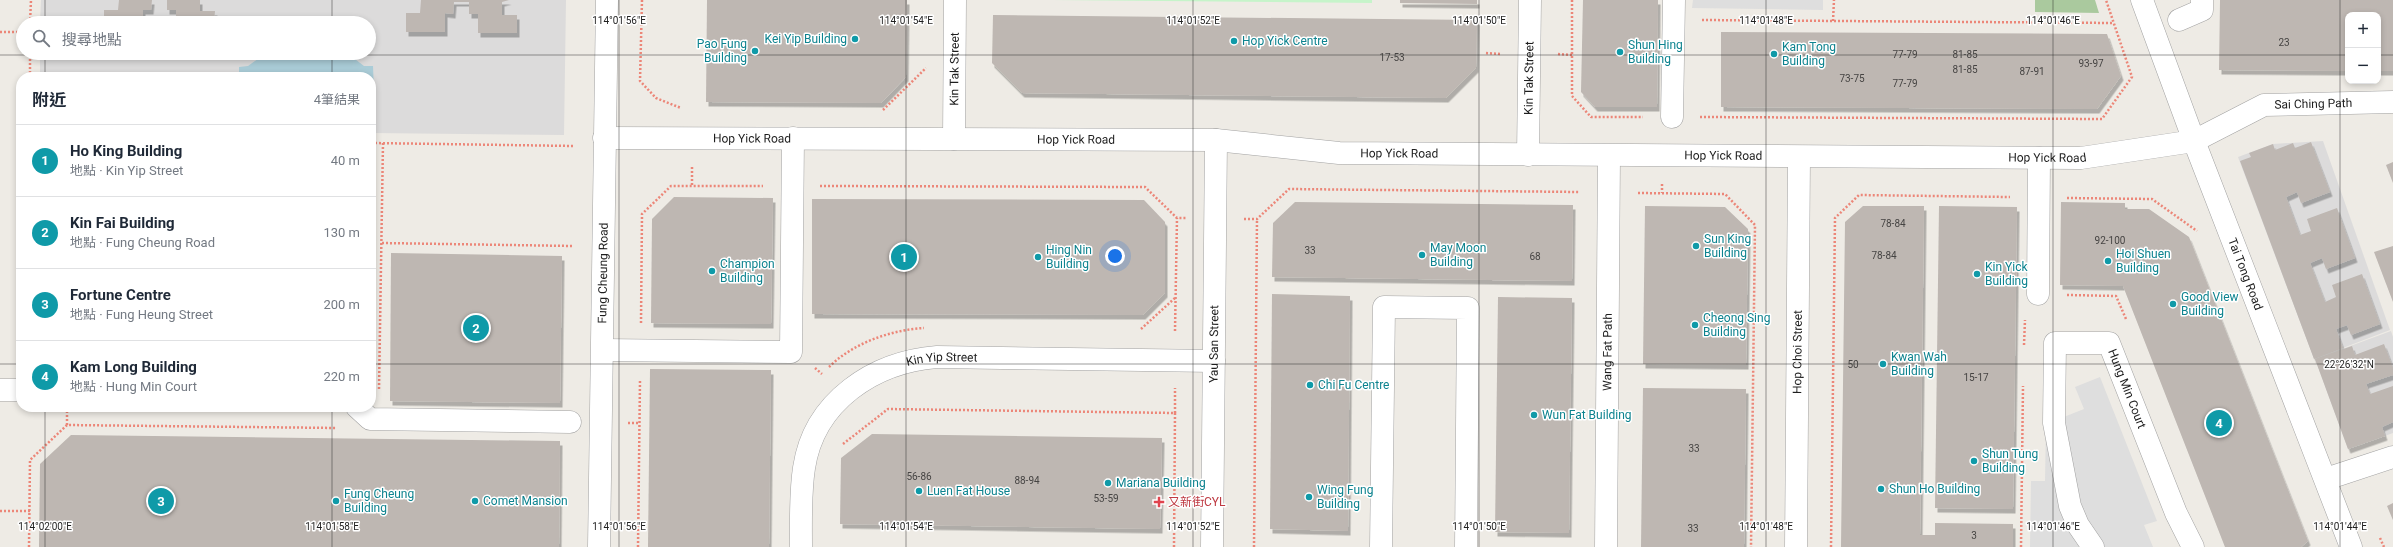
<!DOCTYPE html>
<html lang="zh-TW">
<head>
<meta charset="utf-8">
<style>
	body { margin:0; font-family:Roboto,"Noto Sans TC",sans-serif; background:#f2f2f3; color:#1f2937 }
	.controls { position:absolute; right:12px; top:12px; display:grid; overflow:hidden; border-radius:8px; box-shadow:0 2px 6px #0003 }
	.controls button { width:36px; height:36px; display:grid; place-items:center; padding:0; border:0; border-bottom:1px solid #e0e1e3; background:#fff; color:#1f2937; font:20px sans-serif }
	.you { position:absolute; left:1115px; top:256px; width:14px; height:14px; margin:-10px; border:3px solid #fff; border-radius:50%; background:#1a73e8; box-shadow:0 0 0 6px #1a73e833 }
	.badge { display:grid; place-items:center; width:26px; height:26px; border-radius:50%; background:#b81613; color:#fff; font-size:13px; font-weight:700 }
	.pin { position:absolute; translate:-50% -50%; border:2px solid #fff; box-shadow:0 1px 4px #0006 }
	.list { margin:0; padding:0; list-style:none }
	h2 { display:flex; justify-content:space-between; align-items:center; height:52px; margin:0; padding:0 16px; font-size:17px }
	h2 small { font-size:13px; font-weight:400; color:#747a83 }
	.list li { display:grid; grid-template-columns:26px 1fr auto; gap:12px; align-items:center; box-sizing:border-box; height:72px; padding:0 16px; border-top:1px solid #e0e1e3 }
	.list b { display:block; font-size:15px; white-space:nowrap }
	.list p { margin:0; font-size:13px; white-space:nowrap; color:#747a83 }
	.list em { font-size:13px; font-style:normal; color:#747a83 }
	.icon { flex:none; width:22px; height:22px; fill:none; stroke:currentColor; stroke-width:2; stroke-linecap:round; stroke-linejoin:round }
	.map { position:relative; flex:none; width:2393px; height:547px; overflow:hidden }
	.search { position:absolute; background:#fff; box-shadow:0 2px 6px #0003; left:16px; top:16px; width:360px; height:44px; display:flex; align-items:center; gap:10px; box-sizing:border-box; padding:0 14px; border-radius:22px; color:#747a83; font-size:15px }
	.panel { position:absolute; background:#fff; box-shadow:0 2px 6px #0003; left:16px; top:72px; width:360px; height:340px; border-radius:16px }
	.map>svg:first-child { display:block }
</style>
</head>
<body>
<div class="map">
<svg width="2393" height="547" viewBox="0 0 2393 547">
	<defs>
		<filter id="shadow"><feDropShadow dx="2.5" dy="4.5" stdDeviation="0" flood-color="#0004"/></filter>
	</defs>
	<rect width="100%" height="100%" fill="#eeebe5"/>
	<g fill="#dcdbdb">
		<polygon points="41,0 566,0 564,135 371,133 371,77 40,77 40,53 369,53 369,23 40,23"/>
		<polygon points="2323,141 2390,330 2314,359 2238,157 2273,144"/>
		<polygon points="2391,331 2393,337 2393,433 2348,449 2315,359"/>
	</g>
	<polygon fill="#aac99e" points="2035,0 2095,0 2099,13 2035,12"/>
	<polygon fill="#c6f4ca" points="1053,0 1372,0 1372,3"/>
	<g fill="#dedede">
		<polygon points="1693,0 1823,0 1823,10 1692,8"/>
		<polygon points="2100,377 2157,521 2144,525 2153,547 2030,547 2031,481 2045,481 2046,424 2084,409 2075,387"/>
	</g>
	<polygon fill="#aaccd7" points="266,53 347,53 364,66 373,66 374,91 371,91 371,77 239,77 239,67 248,66"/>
	<g fill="#beb7b2" filter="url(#shadow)">
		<polygon points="119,0 152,0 151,10 143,10 143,23 104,23 104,10 118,10"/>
		<polygon points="167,0 200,0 200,11 215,11 214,23 176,23 176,10 167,10"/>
		<polygon points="421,0 509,0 502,2 502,15 517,15 517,33 478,33 478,14 469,14 469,2 454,2 453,14 445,13 445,32 406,32 406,13 420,13"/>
		<polygon points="707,0 907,0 906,77 881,103 706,102"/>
		<polygon points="1400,0 1477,0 1477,4 1400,3"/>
		<polygon points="1583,0 1658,0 1657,107 1595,107 1581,92"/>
		<polygon points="2220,0 2393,0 2393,71 2378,71 2378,15 2348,15 2348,71 2219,70"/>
		<polygon points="993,15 1477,20 1476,68 1446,98 1022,93 992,63"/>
		<polygon points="1721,32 2107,34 2121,76 2097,109 1721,107"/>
		<polygon points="2311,142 2330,192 2301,203 2297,192 2286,197 2300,235 2311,231 2307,219 2337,208 2355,258 2326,269 2322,258 2310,263 2325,302 2336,297 2332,285 2362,274 2380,324 2351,335 2347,325 2336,329 2343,348 2314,359 2240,161 2251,157 2249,153 2273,144 2275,150 2293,143 2295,148"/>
		<polygon points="2393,162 2393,183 2386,165"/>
		<polygon points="674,197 773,198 771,324 651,323 652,219"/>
		<polygon points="812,199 1144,200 1165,222 1165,293 1143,315 812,314"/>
		<polygon points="1295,202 1573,205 1572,281 1272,277 1273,223"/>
		<polygon points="2061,202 2125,203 2125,209 2149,209 2189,237 2308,541 2301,547 2225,547 2123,286 2060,285"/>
		<polygon points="1645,206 1725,207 1748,229 1746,365 1643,364"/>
		<polygon points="1863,206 1924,206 1920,535 1935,535 1935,523 2013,524 2013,547 1841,547 1845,222"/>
		<polygon points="1939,206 2017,207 2013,509 1935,508"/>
		<polygon points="2393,246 2393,302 2374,252"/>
		<polygon points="391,253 562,256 560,403 390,401"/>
		<polygon points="1272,294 1350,296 1348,531 1270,529"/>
		<polygon points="1498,297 1572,298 1569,533 1495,532"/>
		<polygon points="2384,344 2393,368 2393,375 2366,384 2370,394 2393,386 2393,422 2382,427 2385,436 2348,449 2315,359 2352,346 2355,355"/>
		<polygon points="650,369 771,370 769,547 648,547"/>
		<polygon points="1643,388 1746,389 1744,547 1641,547"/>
		<polygon points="872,434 1162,438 1160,529 840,524 841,458"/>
		<polygon points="71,435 560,441 559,547 39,547 40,464"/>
		<polygon points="2393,503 2393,520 2387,506"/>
	</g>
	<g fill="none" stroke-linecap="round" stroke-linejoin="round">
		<defs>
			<g id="minor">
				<path id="s1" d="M2142,0L2194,141L2351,547"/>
				<polyline points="2179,20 2202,10 2202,0"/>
				<polyline points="1672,117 1674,0"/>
				<path id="s2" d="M604,138L1216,140L1339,153L2081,158L2194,141L2264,105L2393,102"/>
				<path id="s3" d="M954,139L955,0"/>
				<path id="s4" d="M1528,155L1530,0"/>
				<polyline points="2038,294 2039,158"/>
				<polyline points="603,350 791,352 793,138"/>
				<polyline points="0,390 21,390"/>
				<polyline points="357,407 370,419 570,422"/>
				<polyline points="2326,479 2393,457"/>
				<path id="s5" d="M599,547L607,0"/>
				<path id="s6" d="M801,547C801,521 800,494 804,468C814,401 874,362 937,357L1214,361"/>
				<path id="s7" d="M1212,547L1216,140"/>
				<polyline points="1381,547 1384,307 1468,308 1466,547"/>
				<path id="s8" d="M1606,547L1609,156"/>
				<path id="s9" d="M1796,547L1799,157"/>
				<path id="s10" d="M2093,547L2078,525L2070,506L2054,423L2055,343H2109L2176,513L2193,547"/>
			</g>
		</defs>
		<use href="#minor" stroke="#a2a2a2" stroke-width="23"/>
		<g stroke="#ec8678" stroke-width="2.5" stroke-dasharray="2 2" stroke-linecap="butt">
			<polyline points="642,0 640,81 656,98 681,108"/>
			<polyline points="1572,0 1572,96 1591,117 1643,117"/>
			<polyline points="1702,20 2114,23"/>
			<polyline points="1833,21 1834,0"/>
			<polyline points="30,23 31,0"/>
			<polyline points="0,32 23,32"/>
			<polyline points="1486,53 1501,54"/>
			<polyline points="1558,54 1572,55"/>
			<polyline points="30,77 30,53"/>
			<polyline points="883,110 926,68"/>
			<polyline points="1700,117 2102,119 2132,77 2106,0"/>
			<polyline points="371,143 574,146"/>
			<polyline points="692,167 692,186"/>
			<polyline points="1662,184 1662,193"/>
			<polyline points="820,186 1145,187 1177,218 1187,218"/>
			<polyline points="1638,193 1725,194 1755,225 1751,547"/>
			<polyline points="2067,198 2152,199 2197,231"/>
			<polyline points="1244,219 1257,219 1289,189 1579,192"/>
			<polyline points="382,243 573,246"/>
			<polyline points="2067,295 2116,296 2126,319"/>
			<polyline points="641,323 642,214 671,186 763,186"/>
			<polyline points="1141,329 1176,297"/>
			<polyline points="1175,331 1177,218"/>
			<polyline points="2024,345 2025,320"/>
			<path d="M829,367C853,343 891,330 924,328"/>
			<polyline points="815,368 822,374"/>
			<polyline points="379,389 383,143"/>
			<polyline points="1175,413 1175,388"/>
			<polyline points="628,423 639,423"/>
			<polyline points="67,425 67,407"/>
			<polyline points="843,444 888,409 1175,413 1174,547"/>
			<polyline points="0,511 30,511"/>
			<polyline points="2380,538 2384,547"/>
			<polyline points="29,547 30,460 67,425 337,428"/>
			<polyline points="638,547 640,380"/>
			<polyline points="1254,547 1257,219"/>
			<polyline points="1831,547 1835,218 1859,195 2010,197"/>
			<polyline points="2021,547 2023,386"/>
		</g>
		<use href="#minor" stroke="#fff" stroke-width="22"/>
	</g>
	<path fill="none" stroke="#1e1e1e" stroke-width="1" stroke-opacity="0.45" d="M45,0V23M332,0V23M619,0V547M906,0V547M1193,0V547M1479,0V547M1766,0V547M2053,0V547M2340,0V547M45,53V77M332,53V77M0,55H2348M2378,55H2393M0,364H21M371,364H2393M45,407V547M332,407V547"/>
	<g fill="#0f9aa8" stroke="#fff" stroke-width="1.5">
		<circle cx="855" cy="39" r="4"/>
		<circle cx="1234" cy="41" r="4"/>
		<circle cx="755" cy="51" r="4"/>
		<circle cx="1620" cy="52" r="4"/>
		<circle cx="1774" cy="54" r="4"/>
		<circle cx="1696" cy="246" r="4"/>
		<circle cx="1422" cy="255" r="4"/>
		<circle cx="1038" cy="257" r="4"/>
		<circle cx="2108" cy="261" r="4"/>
		<circle cx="712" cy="271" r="4"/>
		<circle cx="1977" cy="274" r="4"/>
		<circle cx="2173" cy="304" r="4"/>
		<circle cx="1695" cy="325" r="4"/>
		<circle cx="1883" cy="364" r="4"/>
		<circle cx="1310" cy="385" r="4"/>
		<circle cx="1534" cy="415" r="4"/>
		<circle cx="1974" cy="461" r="4"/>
		<circle cx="1108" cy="483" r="4"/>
		<circle cx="1881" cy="489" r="4"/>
		<circle cx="919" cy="491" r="4"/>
		<circle cx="1309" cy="497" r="4"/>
		<circle cx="336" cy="501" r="4"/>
		<circle cx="475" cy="501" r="4"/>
	</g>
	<path fill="#e0444e" stroke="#fff" stroke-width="1.5" d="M1157 496h4v4h4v4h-4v4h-4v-4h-4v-4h4z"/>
	<g text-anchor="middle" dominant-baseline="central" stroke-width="3" stroke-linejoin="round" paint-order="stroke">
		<g font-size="10" fill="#464443">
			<text x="2284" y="42">23</text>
			<text x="1905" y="54">77-79</text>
			<text x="1965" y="54">81-85</text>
			<text x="1392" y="57">17-53</text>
			<text x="2091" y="63">93-97</text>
			<text x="1965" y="69">81-85</text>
			<text x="2032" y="71">87-91</text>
			<text x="1852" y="78">73-75</text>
			<text x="1905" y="83">77-79</text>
			<text x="1893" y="223">78-84</text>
			<text x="2110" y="240">92-100</text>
			<text x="1310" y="250">33</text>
			<text x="1884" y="255">78-84</text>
			<text x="1535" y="256">68</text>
			<text x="1853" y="364">50</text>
			<text x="1976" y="377">15-17</text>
			<text x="1694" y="448">33</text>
			<text x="919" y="476">56-86</text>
			<text x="1027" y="480">88-94</text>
			<text x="1106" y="498">53-59</text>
			<text x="1693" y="528">33</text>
			<text x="1974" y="535">3</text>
		</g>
		<g font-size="12" fill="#0d838f" stroke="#fff" text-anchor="start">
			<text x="847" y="39" text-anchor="end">Kei Yip Building</text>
			<text x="1242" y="41">Hop Yick Centre</text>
			<text x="747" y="44" text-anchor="end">Pao Fung<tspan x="747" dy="14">Building</tspan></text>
			<text x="1628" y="45">Shun Hing<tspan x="1628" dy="14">Building</tspan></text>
			<text x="1782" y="47">Kam Tong<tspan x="1782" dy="14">Building</tspan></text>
			<text x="1704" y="239">Sun King<tspan x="1704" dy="14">Building</tspan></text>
			<text x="1430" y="248">May Moon<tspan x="1430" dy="14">Building</tspan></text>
			<text x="1046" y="250">Hing Nin<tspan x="1046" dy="14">Building</tspan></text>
			<text x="2116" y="254">Hoi Shuen<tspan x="2116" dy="14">Building</tspan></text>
			<text x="720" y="264">Champion<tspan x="720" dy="14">Building</tspan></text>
			<text x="1985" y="267">Kin Yick<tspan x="1985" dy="14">Building</tspan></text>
			<text x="2181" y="297">Good View<tspan x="2181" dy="14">Building</tspan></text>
			<text x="1703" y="318">Cheong Sing<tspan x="1703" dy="14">Building</tspan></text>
			<text x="1891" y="357">Kwan Wah<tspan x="1891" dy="14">Building</tspan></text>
			<text x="1318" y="385">Chi Fu Centre</text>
			<text x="1542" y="415">Wun Fat Building</text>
			<text x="1982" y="454">Shun Tung<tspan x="1982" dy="14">Building</tspan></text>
			<text x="1116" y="483">Mariana Building</text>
			<text x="1889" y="489">Shun Ho Building</text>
			<text x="1317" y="490">Wing Fung<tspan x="1317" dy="14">Building</tspan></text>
			<text x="927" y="491">Luen Fat House</text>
			<text x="344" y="494">Fung Cheung<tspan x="344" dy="14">Building</tspan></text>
			<text x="483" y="501">Comet Mansion</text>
		</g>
		<g font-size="12" fill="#1e1e1e" stroke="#fff">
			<text stroke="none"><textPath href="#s3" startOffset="70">Kin Tak Street</textPath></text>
			<text stroke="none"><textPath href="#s4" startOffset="77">Kin Tak Street</textPath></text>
			<text stroke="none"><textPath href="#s2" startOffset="1720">Sai Ching Path</textPath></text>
			<text stroke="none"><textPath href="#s2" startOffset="148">Hop Yick Road</textPath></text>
			<text stroke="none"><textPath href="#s2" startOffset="472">Hop Yick Road</textPath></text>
			<text stroke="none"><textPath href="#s2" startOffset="796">Hop Yick Road</textPath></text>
			<text stroke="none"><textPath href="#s2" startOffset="1120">Hop Yick Road</textPath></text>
			<text stroke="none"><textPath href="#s2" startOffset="1444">Hop Yick Road</textPath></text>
			<text stroke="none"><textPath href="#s5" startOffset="274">Fung Cheung Road</textPath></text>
			<text stroke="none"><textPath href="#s1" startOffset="293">Tai Tong Road</textPath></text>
			<text stroke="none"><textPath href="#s7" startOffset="203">Yau San Street</textPath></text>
			<text stroke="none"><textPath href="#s8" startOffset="195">Wang Fat Path</textPath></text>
			<text stroke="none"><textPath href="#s9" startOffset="195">Hop Choi Street</textPath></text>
			<text stroke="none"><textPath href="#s6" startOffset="271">Kin Yip Street</textPath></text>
			<text stroke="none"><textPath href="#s10" startOffset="315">Hung Min Court</textPath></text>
		</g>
		<g font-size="12" fill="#be3a42" stroke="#fff" text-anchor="start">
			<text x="1168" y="502">又新街CYL</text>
		</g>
	</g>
	<g font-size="10" text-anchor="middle" fill="#1e1e1e" stroke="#fff" stroke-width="3" stroke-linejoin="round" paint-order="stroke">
		<text x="619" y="24">114°01'56"E</text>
		<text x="906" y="24">114°01'54"E</text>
		<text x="1193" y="24">114°01'52"E</text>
		<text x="1479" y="24">114°01'50"E</text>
		<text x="1766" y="24">114°01'48"E</text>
		<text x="2053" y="24">114°01'46"E</text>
		<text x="2349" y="368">22°26'32"N</text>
		<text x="45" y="530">114°02'00"E</text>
		<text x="332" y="530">114°01'58"E</text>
		<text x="619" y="530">114°01'56"E</text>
		<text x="906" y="530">114°01'54"E</text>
		<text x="1193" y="530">114°01'52"E</text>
		<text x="1479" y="530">114°01'50"E</text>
		<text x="1766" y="530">114°01'48"E</text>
		<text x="2053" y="530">114°01'46"E</text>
		<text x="2340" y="530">114°01'44"E</text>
	</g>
</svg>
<div class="controls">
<button>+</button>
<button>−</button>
</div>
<div class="you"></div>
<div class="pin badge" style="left:904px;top:257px;background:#0f9aa8">1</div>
<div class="pin badge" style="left:476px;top:328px;background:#0f9aa8">2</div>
<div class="pin badge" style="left:161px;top:501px;background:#0f9aa8">3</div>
<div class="pin badge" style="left:2219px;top:423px;background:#0f9aa8">4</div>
<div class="search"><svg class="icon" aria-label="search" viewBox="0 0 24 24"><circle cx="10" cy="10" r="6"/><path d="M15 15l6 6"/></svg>搜尋地點</div>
<section class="panel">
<h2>附近<small>4筆結果</small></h2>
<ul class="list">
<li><span class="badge" style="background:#0f9aa8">1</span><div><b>Ho King Building</b><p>地點 · Kin Yip Street</p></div><em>40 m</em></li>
<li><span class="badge" style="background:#0f9aa8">2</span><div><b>Kin Fai Building</b><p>地點 · Fung Cheung Road</p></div><em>130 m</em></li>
<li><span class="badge" style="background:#0f9aa8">3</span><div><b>Fortune Centre</b><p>地點 · Fung Heung Street</p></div><em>200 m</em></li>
<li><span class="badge" style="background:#0f9aa8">4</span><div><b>Kam Long Building</b><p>地點 · Hung Min Court</p></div><em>220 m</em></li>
</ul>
</section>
</div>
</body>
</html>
